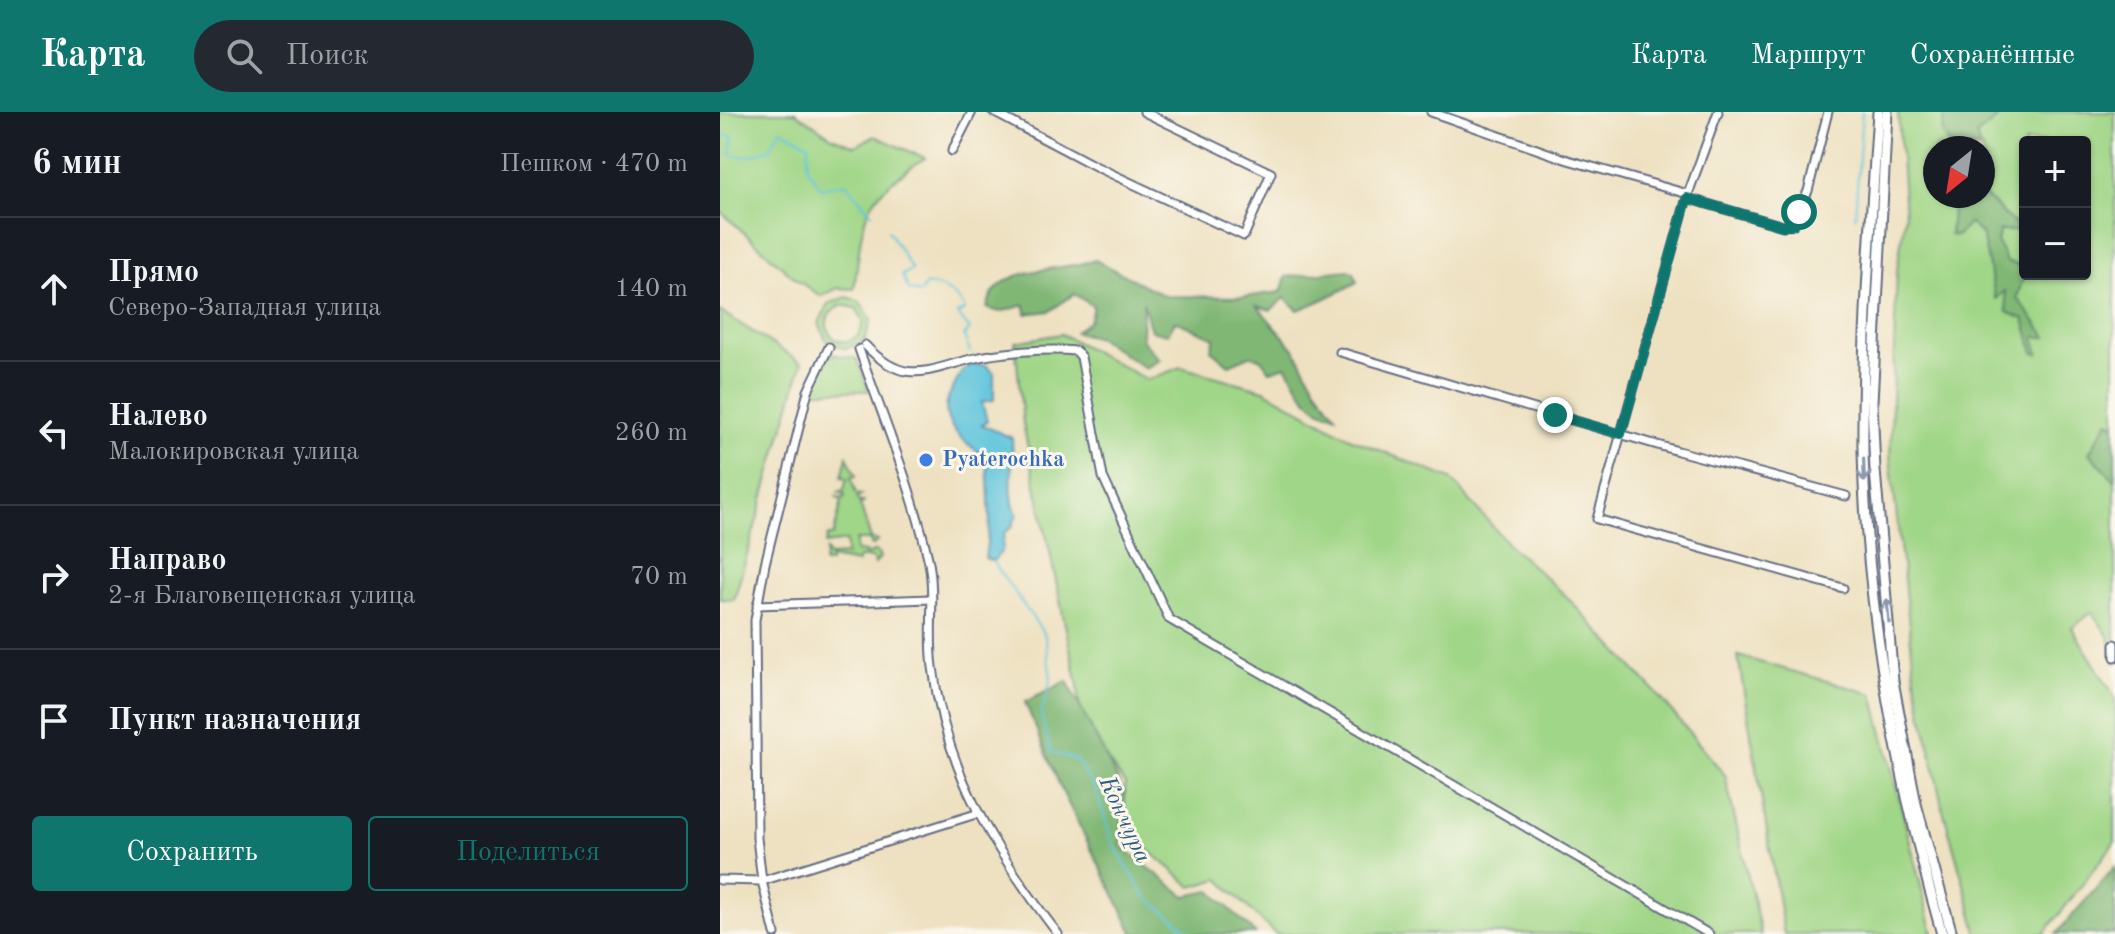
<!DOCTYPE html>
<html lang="ru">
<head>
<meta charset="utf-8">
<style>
	body { margin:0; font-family:"Old Standard TT",serif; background:#242831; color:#f1f3f6 }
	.controls { position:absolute; right:24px; top:24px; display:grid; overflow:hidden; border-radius:8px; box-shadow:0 2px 6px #0004 }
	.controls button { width:72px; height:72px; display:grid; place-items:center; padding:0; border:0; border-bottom:2px solid #363941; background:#171b24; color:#f1f3f6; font:40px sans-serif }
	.compass { position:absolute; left:1203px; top:24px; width:72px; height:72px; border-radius:50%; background:#171b24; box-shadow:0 2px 6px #0004; rotate:210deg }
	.stop { position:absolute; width:24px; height:24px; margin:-18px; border:6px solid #0f766e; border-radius:50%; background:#fff }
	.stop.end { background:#0f766e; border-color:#fff; box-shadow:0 2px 8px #0008 }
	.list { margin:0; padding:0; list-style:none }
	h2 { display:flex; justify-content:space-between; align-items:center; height:104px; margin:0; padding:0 32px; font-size:34px }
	h2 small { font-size:26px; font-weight:400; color:#9ea1a6 }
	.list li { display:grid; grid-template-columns:52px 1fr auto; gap:24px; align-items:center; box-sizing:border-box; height:144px; padding:0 32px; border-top:2px solid #363941 }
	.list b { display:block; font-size:30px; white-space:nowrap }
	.list p { margin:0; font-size:26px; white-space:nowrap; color:#9ea1a6 }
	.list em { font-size:26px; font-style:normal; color:#9ea1a6 }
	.actions { display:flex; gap:16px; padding:24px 32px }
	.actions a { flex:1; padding:18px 0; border:2px solid #0f766e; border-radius:8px; text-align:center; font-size:28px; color:#0f766e }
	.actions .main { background:#0f766e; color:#fff }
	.icon { flex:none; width:44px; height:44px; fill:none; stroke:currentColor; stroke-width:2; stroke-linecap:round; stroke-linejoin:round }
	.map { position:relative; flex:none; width:1395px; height:822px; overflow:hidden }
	header { display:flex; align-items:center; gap:48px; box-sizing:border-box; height:112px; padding:0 40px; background:#0f766e; color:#fff }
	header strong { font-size:38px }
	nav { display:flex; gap:44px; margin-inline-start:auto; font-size:28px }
	.search { width:560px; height:72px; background:#242831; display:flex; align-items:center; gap:20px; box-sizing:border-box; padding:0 28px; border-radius:44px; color:#9ea1a6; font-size:30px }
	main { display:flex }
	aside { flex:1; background:#171b24 }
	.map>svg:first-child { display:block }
</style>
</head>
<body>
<header>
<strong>Карта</strong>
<div class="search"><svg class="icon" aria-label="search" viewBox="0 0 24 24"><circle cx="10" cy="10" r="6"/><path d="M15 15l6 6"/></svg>Поиск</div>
<nav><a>Карта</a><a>Маршрут</a><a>Сохранённые</a></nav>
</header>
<main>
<aside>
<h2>6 мин<small>Пешком · 470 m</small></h2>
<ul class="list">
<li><svg class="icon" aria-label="ahead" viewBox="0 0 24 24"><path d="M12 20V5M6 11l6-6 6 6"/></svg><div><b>Прямо</b><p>Северо-Западная улица</p></div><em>140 m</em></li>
<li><svg class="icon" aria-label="left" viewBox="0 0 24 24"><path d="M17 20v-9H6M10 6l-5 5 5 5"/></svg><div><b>Налево</b><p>Малокировская улица</p></div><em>260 m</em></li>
<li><svg class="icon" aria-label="right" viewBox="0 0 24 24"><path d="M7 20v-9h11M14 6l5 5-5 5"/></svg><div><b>Направо</b><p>2-я Благовещенская улица</p></div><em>70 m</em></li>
<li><svg class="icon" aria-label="arrive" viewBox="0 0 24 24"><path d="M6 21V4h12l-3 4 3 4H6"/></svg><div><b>Пункт назначения</b></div></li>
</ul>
<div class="actions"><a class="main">Сохранить</a><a>Поделиться</a></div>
</aside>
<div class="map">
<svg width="1395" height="822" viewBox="0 0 1395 822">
	<rect width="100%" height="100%" fill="#fbf7ec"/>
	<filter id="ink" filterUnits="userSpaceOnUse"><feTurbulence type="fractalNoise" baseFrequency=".0125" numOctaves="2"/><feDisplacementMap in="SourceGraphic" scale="16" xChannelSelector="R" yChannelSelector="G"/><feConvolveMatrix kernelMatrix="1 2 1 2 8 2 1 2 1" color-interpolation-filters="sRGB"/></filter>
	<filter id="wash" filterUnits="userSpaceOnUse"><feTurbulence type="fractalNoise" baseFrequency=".006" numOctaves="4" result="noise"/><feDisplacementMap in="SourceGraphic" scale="32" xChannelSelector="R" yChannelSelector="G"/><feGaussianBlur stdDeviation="1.8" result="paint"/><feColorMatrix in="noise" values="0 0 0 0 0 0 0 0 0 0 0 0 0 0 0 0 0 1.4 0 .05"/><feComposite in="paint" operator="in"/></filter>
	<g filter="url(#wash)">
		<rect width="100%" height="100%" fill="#eee1c1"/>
		<g fill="#a0d687" stroke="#5e8272" stroke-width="2" fill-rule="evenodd">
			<path d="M0,0H75L112,25L135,34L155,24L205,46C137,90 145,101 134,177L118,176L101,184L77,168L0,99Z"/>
			<path d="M1178,0H1395V552L1389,525L1372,500L1352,516L1395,585V730L1324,822H1258L1222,694L1195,566L1170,345L1177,158L1185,103ZM1305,30H1365V162H1305ZM1215,36H1263V84H1215Z"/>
			<path d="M127,185L140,190L151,208L145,228L126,237L107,230L99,211L108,192ZM121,193L136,196L144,209L139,224L126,230C110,229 103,216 109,202Z"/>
			<polygon points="0,199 82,251 14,488 0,487"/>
			<polygon points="341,222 427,268 461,255 544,278 632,327 731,367 789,433 846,484 938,583 1005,663 1041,822 555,822 499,767 472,775 405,718 405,672 361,611 358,574 303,312 295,230"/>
			<polygon points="112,242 137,247 149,279 94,279 93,275 108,244"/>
			<polygon points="127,344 136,364 131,365 136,382 142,383 137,386 139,390 145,390 140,392 151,427 158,429 152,434 149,428 136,428 136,439 145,440 146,443 156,439 160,445 155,452 152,446 138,446 138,451 110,446 110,451 104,451 106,439 109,444 126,443 126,429 105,432 108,424 113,424 122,389 117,385 124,386 125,382 119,380 124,378 127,366 122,365"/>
			<polygon points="1018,544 1153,582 1213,822 1064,822"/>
		</g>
		<g fill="#80b774" stroke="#4e7369" stroke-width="2">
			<polygon points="1224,0 1260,0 1277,7 1256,24 1260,36 1232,36 1222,21"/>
			<polygon points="1263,82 1302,119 1280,119 1277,129 1286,150 1301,154 1304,163 1297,186 1327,225 1314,225 1319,242 1314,241 1304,207 1287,200 1285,179 1276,187 1262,123 1250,111 1237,124 1230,123 1233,84"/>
			<path d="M375,148L445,184L523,185L561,180L566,165L628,158L634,161L637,170C617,181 599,190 578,198L565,186L551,198L537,194L575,238L596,276L616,303C585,297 582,277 566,254L550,259L541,247L532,243L509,253L491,238L495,226L455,209L448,222L431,219L423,190L422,228L440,248L425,256L379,226L355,220L370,208L373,194L354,182L330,199L306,202L305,193L280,200L267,196C277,150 340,161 375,148Z"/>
			<polygon points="1388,309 1395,312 1395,369 1369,341"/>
			<polygon points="347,569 405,682 401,734 465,784 491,779 536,822 414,822 342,679 305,590"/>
			<polygon points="1395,755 1395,822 1336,822"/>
		</g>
		<path fill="#5ec4db" stroke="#3c7a9c" stroke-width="2" d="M253,253H266L274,261V288L262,290L267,309L262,313L292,326C294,347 287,386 297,402L292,415L284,421L282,439L273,449L265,446L270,409L267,347C244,328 212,310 233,276C240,265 239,257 253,253Z"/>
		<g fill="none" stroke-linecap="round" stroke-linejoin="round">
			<g stroke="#5ec4db" stroke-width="2">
				<polyline points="0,17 6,24 13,24 11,44 29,44 50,37 60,17 89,32 87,55 101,76 126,71 152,102"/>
				<polyline points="1135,105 1142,0"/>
				<path d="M168,118L192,158L182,163L189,178L200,181L206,172C223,175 240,183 245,198L237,202L250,217L244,224L250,240"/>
				<polyline points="273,450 325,523 331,567 321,601 331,640 356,648 376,678 393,732 425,784 473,822"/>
			</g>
		</g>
	</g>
	<g filter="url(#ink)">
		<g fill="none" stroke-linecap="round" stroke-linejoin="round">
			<defs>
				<g id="minor">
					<polyline points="273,0 377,55 524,124 551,61 424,0"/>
					<polyline points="711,0 848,48 968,82"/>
					<polyline points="998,0 968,82 877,407 1123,476"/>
					<polyline points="232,39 252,0"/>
					<polyline points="967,86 1063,114 1074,112 1088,79 1108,0"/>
					<path d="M145,233C184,274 205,259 251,247C278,240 328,236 356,239L361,245L383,365L449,507L989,822"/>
					<path d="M139,237C163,306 192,375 208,446C216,481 208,519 213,555C225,659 276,741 338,822"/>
					<polyline points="620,240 958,339 1126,384"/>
					<polyline points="37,493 211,487"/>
					<polyline points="1395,532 1395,545"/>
					<polyline points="0,768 42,769 256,702"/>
					<polyline points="55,822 42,769 37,726 35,508 45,452 88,279 109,235"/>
				</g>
				<g id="major">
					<path d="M1158,0C1151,113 1142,226 1143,339C1146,503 1177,665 1222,822"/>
					<polyline points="1167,0 1152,290 1155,358 1173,569 1196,692 1232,822"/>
				</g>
			</defs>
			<use href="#minor" stroke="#656d81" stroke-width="11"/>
			<use href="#major" stroke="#656d81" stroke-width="13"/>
			<use href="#minor" stroke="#fff" stroke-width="7"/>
			<use href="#major" stroke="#fff" stroke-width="9"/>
		</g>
		<defs><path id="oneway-shaft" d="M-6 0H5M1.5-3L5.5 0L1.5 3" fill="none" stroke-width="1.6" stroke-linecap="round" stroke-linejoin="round" transform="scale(2)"/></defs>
		<g stroke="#8d97ae">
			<use href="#oneway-shaft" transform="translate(1144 358) rotate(88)"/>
			<use href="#oneway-shaft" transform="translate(1168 499) rotate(-95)"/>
		</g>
	</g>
	<g fill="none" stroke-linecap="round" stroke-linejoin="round" filter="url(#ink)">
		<polyline stroke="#0f766e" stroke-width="10" points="835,303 901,322 967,86 1063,114 1074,112 1079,100"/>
	</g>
	<circle fill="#3f7fe0" stroke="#fbf7ec" stroke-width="3" cx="206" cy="348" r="8"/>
	<g text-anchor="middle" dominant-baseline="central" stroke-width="6" stroke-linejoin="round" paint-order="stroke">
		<g font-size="22" font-weight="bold" fill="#366cbe" stroke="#fbf7ec" text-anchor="start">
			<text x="222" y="348">Pyaterochka</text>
		</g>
		<g font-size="24" font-style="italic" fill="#2f5c84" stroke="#fbf7ec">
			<text transform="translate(404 708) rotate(65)">Кончура</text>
		</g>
	</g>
</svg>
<div class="controls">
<button>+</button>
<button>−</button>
</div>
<svg class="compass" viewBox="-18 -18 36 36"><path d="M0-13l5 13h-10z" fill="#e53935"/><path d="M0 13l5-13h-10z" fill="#9ea1a6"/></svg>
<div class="stop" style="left:1079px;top:100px"></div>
<div class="stop end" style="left:835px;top:303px"></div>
</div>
</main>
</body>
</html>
